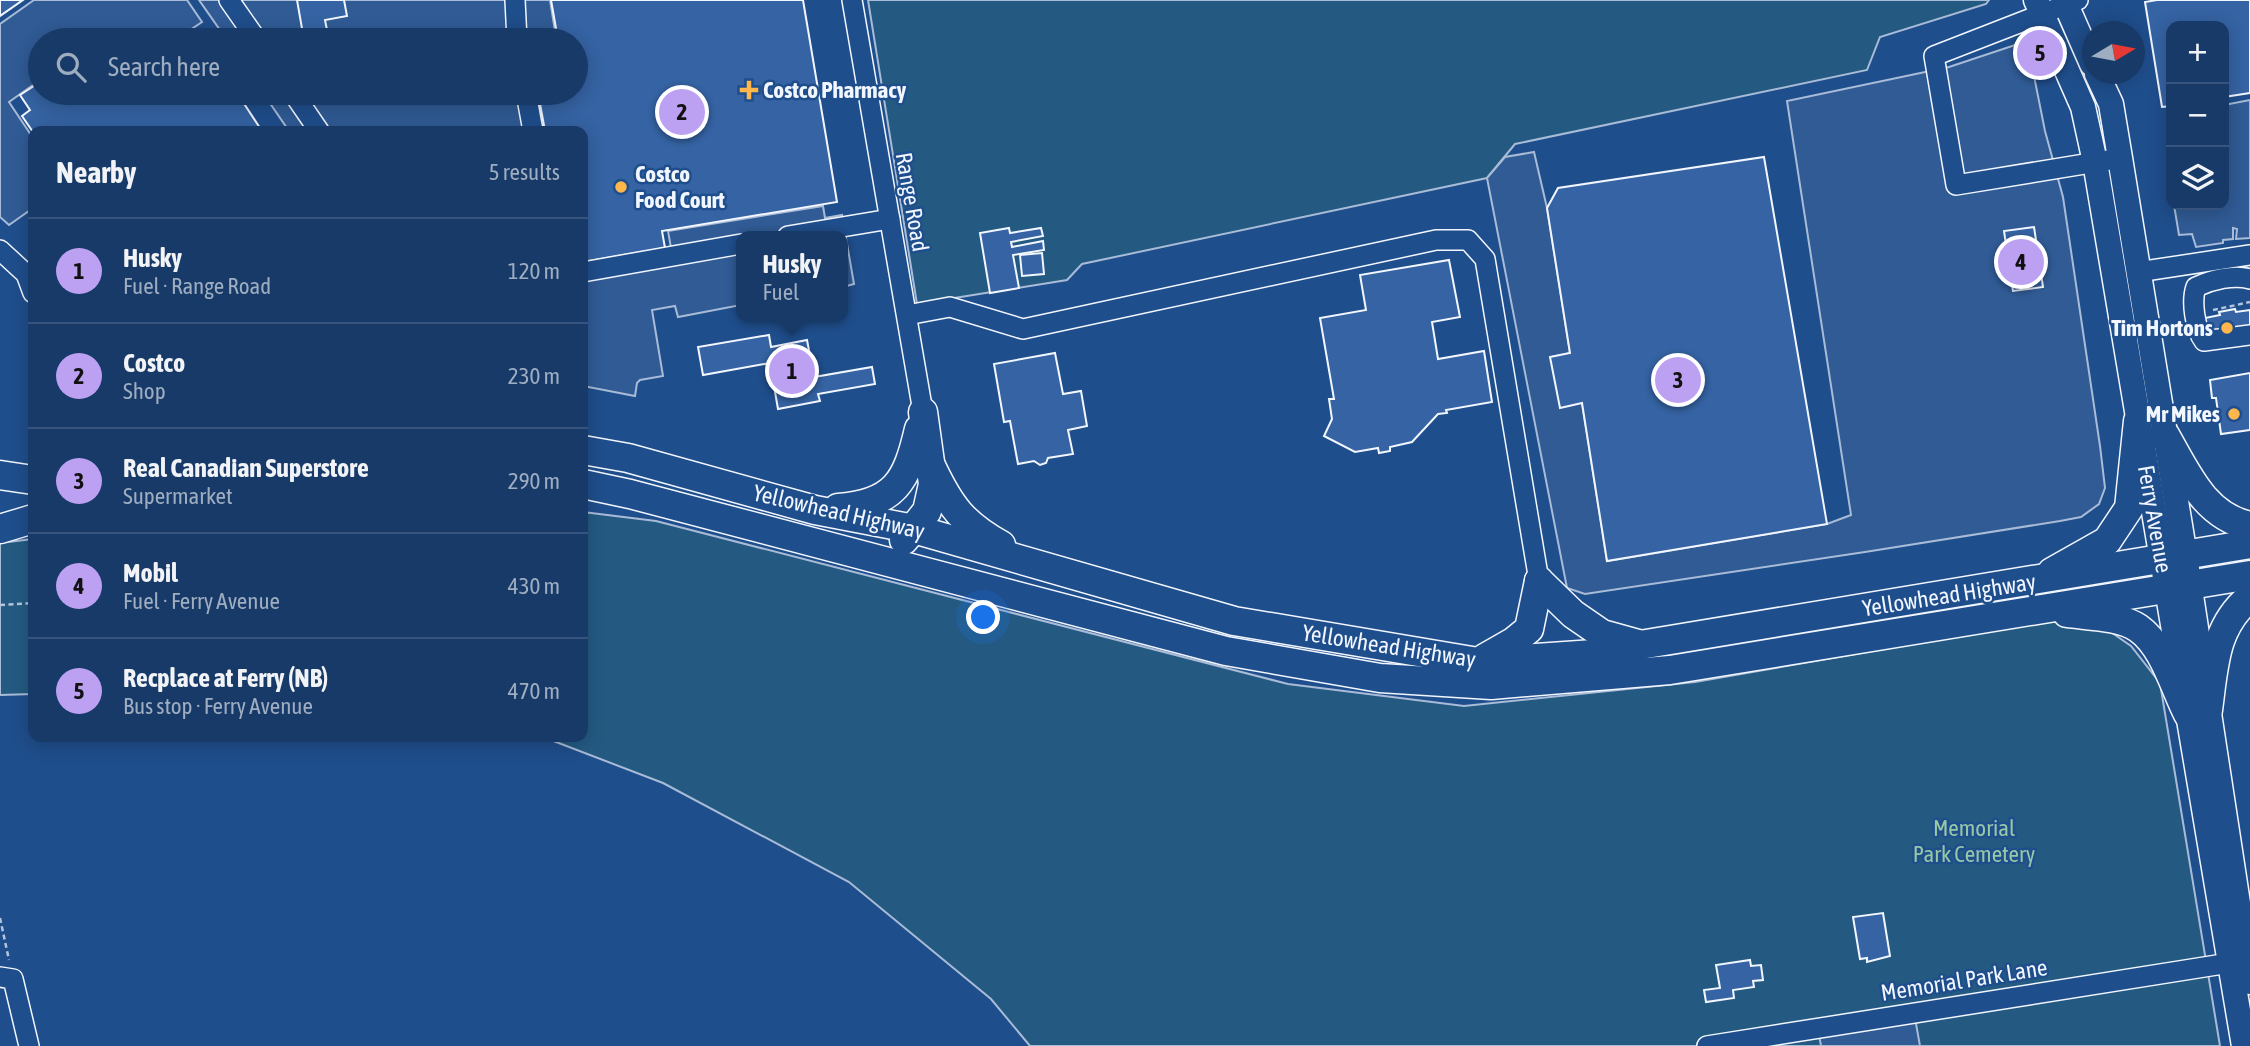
<!DOCTYPE html>
<html lang="en">
<head>
<meta charset="utf-8">
<style>
	body { margin:0; font-family:"Asap Condensed",sans-serif; background:#244571; color:#f1f3f6 }
	.controls { position:absolute; right:21px; top:21px; display:grid; overflow:hidden; border-radius:14px; box-shadow:0 4px 18px #0003 }
	.controls button { width:63px; height:63px; display:grid; place-items:center; padding:0; border:0; border-bottom:2px solid #36547d; background:#173a69; color:#f1f3f6; font:35px sans-serif }
	.compass { position:absolute; left:2082px; top:21px; width:63px; height:63px; border-radius:50%; background:#173a69; box-shadow:0 4px 18px #0003; rotate:80deg }
	.you { position:absolute; left:984px; top:618px; width:24px; height:24px; margin:-18px; border:5px solid #fff; border-radius:50%; background:#1a73e8; box-shadow:0 0 0 10px #1a73e833 }
	.badge { display:grid; place-items:center; width:46px; height:46px; border-radius:50%; background:#bca0f2; color:#111; font-size:23px; font-weight:700 }
	.pin { position:absolute; translate:-50% -50%; border:4px solid #fff; box-shadow:0 2px 7px #0006 }
	.popup { position:absolute; left:736px; top:231px; width:112px; height:91px; box-sizing:border-box; display:grid; place-content:center; border-radius:14px; background:#173a69; filter:drop-shadow(0 2px 5px #0005); font-size:23px; white-space:nowrap; color:#9eadc0 }
	.popup b { font-size:26px; color:#f1f3f6 }
	.popup::after { content:''; position:absolute; left:50%; top:100%; margin-left:-14px; border:14px solid transparent; border-top-color:#173a69 }
	.list { margin:0; padding:0; list-style:none }
	h2 { display:flex; justify-content:space-between; align-items:center; height:91px; margin:0; padding:0 28px; font-size:30px }
	h2 small { font-size:23px; font-weight:400; color:#9eadc0 }
	.list li { display:grid; grid-template-columns:46px 1fr auto; gap:21px; align-items:center; box-sizing:border-box; height:105px; padding:0 28px; border-top:2px solid #36547d }
	.list b { display:block; font-size:26px; white-space:nowrap }
	.list p { margin:0; font-size:23px; white-space:nowrap; color:#9eadc0 }
	.list em { font-size:23px; font-style:normal; color:#9eadc0 }
	.icon { flex:none; width:38px; height:38px; fill:none; stroke:currentColor; stroke-width:2; stroke-linecap:round; stroke-linejoin:round }
	.map { position:relative; flex:none; width:2250px; height:1046px; overflow:hidden }
	.search { position:absolute; background:#173a69; box-shadow:0 4px 18px #0003; left:28px; top:28px; width:560px; height:77px; display:flex; align-items:center; gap:18px; box-sizing:border-box; padding:0 24px; border-radius:38px; color:#9eadc0; font-size:26px }
	.panel { position:absolute; background:#173a69; box-shadow:0 4px 18px #0003; left:28px; top:126px; width:560px; height:616px; border-radius:14px }
	.map>svg:first-child { display:block }
</style>
</head>
<body>
<div class="map">
<svg width="2250" height="1046" viewBox="0 0 2250 1046">
	<rect width="100%" height="100%" fill="#1f4e8c"/>
	<g fill="#245a82" stroke="#a8bbd7" stroke-width="2">
		<polygon points="868,0 1989,0 1986,4 1880,37 1867,70 1515,144 1487,178 1082,264 1067,280 917,304"/>
		<polygon points="583,512 656,521 1288,684 1464,706 1695,682 2046,621 2105,628 2131,646 2160,683 2220,1046 1030,1046 991,999 849,882 663,783 543,737 583,737"/>
		<polygon points="33,539 33,694 0,695 0,543"/>
	</g>
	<g fill="#305b95" stroke="#a8bbd7" stroke-width="2">
		<polygon points="34,0 187,0 202,22 175,40 115,40 111,34 100,40 40,40 40,80 9,102 33,138 33,208 9,225 0,217 0,24"/>
		<polygon points="199,0 550,0 555,31 528,36 528,40 227,40"/>
		<polygon points="2027,41 2045,131 2063,197 2100,446 2105,488 2099,504 2081,517 2060,521 1865,552 1585,594 1567,588 1487,178 1505,157 1534,152 1547,208 1570,353 1551,357 1582,403 1607,561 1827,524 1851,515 1787,101 1949,67"/>
		<polygon points="263,93 537,93 543,131 289,131"/>
		<polygon points="2250,100 2250,238 2236,239 2237,229 2233,228 2233,239 2223,240 2223,243 2196,247 2192,234 2179,235 2174,205 2224,205 2224,105"/>
		<polygon points="823,206 825,218 842,215 854,284 843,287 843,236 741,236 741,305 678,317 675,306 652,310 663,376 640,380 637,383 635,396 583,386 583,263 671,248 668,231"/>
		<polygon points="1915,1018 1920,1046 1821,1046 1819,1035"/>
	</g>
	<g fill="#3563a3" stroke="#f2f6ff" stroke-width="2">
		<polygon points="0,0 23,0 0,16"/>
		<polygon points="297,0 344,0 347,16 325,20 329,40 304,40"/>
		<polygon points="551,0 803,0 837,202 662,231 665,248 583,262 583,131 545,131 538,93 576,93 576,40 529,39 557,34"/>
		<polygon points="2157,0 2250,0 2250,93 2224,97 2224,26 2171,26 2171,106 2162,107 2145,2"/>
		<polygon points="40,82 40,93 237,93 262,131 33,132 22,116 30,110 20,95"/>
		<polygon points="1764,157 1827,524 1607,561 1582,403 1560,408 1550,357 1570,353 1547,208 1558,188"/>
		<polygon points="2034,227 2043,287 2013,291 2004,231"/>
		<polygon points="1009,228 1010,233 1041,228 1043,236 1011,242 1012,247 1043,241 1044,250 1013,255 1019,288 990,293 980,233"/>
		<polygon points="1042,253 1044,274 1022,276 1020,255"/>
		<polygon points="1449,260 1460,317 1432,322 1438,359 1484,351 1492,402 1446,410 1447,413 1438,414 1412,442 1390,447 1390,451 1379,453 1378,448 1355,452 1324,436 1332,419 1329,399 1334,399 1320,318 1366,310 1360,275"/>
		<polygon points="2235,309 2236,312 2250,310 2250,328 2207,334 2205,318 2220,315 2219,312"/>
		<polygon points="769,335 771,347 807,340 814,377 872,367 875,384 818,394 820,401 778,409 770,363 703,375 698,347"/>
		<polygon points="1055,353 1063,394 1081,391 1087,426 1068,430 1073,454 1048,458 1046,463 1040,465 1034,461 1018,464 1010,421 1004,422 994,364"/>
		<polygon points="2250,373 2250,430 2221,434 2216,398 2212,398 2210,380"/>
		<polygon points="1883,913 1890,956 1867,962 1867,958 1860,959 1853,917"/>
		<polygon points="1750,960 1751,966 1761,965 1763,980 1753,981 1754,987 1733,990 1734,998 1706,1002 1704,990 1720,988 1716,965"/>
	</g>
	<g fill="none" stroke-linecap="round" stroke-linejoin="round">
		<defs>
			<g id="minor">
				<polyline points="229,0 257,40"/>
				<polyline points="515,0 517,40"/>
				<polyline points="852,0 923,412"/>
				<polyline points="2078,0 1934,56 1956,185 2109,160"/>
				<polyline points="293,93 319,131"/>
				<polyline points="526,93 533,131"/>
				<polyline points="788,236 890,219"/>
				<polyline points="0,250 26,274 33,293"/>
				<polyline points="583,272 741,244"/>
				<polyline points="2138,272 2250,255"/>
				<path d="M2250,279C2234,274 2211,280 2196,287C2191,301 2195,329 2204,341L2250,335"/>
				<polyline points="907,315 950,307 1023,329 1436,240 1468,240 1485,259 1539,581"/>
				<polyline points="0,977 13,979 29,1046"/>
				<polyline points="1707,1046 2242,961"/>
			</g>
			<g id="major">
				<polyline points="2036,0 2083,107 2095,162 2244,1046"/>
				<polyline points="2064,0 2092,64"/>
				<polyline points="2097,74 2111,104 2120,158 2185,556 2250,982"/>
			</g>
			<g id="highway">
				<path d="M2165,435C2187,473 2204,516 2250,526"/>
				<polyline points="583,450 628,458 815,510 914,529 1234,621 1478,662 1623,652 1640,645 2250,544"/>
				<path d="M932,468C950,506 963,524 1001,545"/>
				<polyline points="0,475 33,480"/>
				<polyline points="583,484 630,494 1226,651 1380,678 1491,685 1670,670 2250,575"/>
				<path d="M838,508C895,504 907,481 919,429"/>
				<polyline points="0,529 33,519"/>
				<polyline points="904,540 927,511 933,484 923,412"/>
				<polyline points="2052,572 2107,541 2129,508 2138,421"/>
				<polyline points="1539,581 1573,614 1602,634 1638,644"/>
				<path d="M2067,613C2089,616 2120,616 2138,628C2164,646 2174,687 2188,714"/>
				<polyline points="1485,658 1513,642 1529,629 1539,581"/>
				<path d="M2208,710C2214,666 2214,627 2250,597"/>
			</g>
		</defs>
		<use href="#minor" stroke="#f2f6ff" stroke-width="22"/>
		<use href="#major" stroke="#f2f6ff" stroke-width="27"/>
		<use href="#highway" stroke="#f2f6ff" stroke-width="31"/>
		<g stroke="#b3c4dc" stroke-width="2.5" stroke-dasharray="5 3.5" stroke-linecap="butt">
			<polyline points="2213,310 2250,302"/>
			<polyline points="0,605 33,603"/>
			<polyline points="0,918 9,960"/>
		</g>
		<use href="#minor" stroke="#1f4e8c" stroke-width="19"/>
		<use href="#major" stroke="#1f4e8c" stroke-width="24"/>
		<use href="#highway" stroke="#1f4e8c" stroke-width="28"/>
	</g>
	<g fill="#ffb74d" stroke="#1f4e8c" stroke-width="2.5">
		<path d="M745.5 79.5h7v7h7v7h-7v7h-7v-7h-7v-7h7z"/>
		<circle cx="621" cy="187" r="7"/>
		<circle cx="2227" cy="328" r="7"/>
		<circle cx="2234" cy="414" r="7"/>
	</g>
	<g text-anchor="middle" dominant-baseline="central" stroke-width="5" stroke-linejoin="round" paint-order="stroke">
		<g font-size="23" font-weight="bold" fill="#f2f6ff" stroke="#1f4e8c" text-anchor="start">
			<text x="763" y="90">Costco Pharmacy</text>
			<text x="635" y="174">Costco<tspan x="635" dy="26">Food Court</tspan></text>
			<text x="2213" y="328" text-anchor="end">Tim Hortons</text>
			<text x="2220" y="414" text-anchor="end">Mr Mikes</text>
		</g>
		<g font-size="23" fill="#f2f6ff" stroke="#1f4e8c">
			<text transform="translate(912 202) rotate(80)">Range Road</text>
			<text transform="translate(839 512) rotate(13)">Yellowhead Highway</text>
			<text transform="translate(2155 519) rotate(80)">Ferry Avenue</text>
			<text transform="translate(1949 595) rotate(-9)">Yellowhead Highway</text>
			<text transform="translate(1389 646) rotate(9)">Yellowhead Highway</text>
			<text transform="translate(1964 980) rotate(-9)">Memorial Park Lane</text>
		</g>
		<g font-size="23" fill="#97c8a6" stroke="#1f4e8c">
			<text x="1974" y="828">Memorial<tspan x="1974" dy="26">Park Cemetery</tspan></text>
		</g>
	</g>
</svg>
<div class="controls">
<button>+</button>
<button>−</button>
<button><svg class="icon" aria-label="layers" viewBox="0 0 24 24"><path d="M12 4l9 5-9 5-9-5zM3 14l9 5 9-5"/></svg></button>
</div>
<svg class="compass" viewBox="-18 -18 36 36"><path d="M0-13l5 13h-10z" fill="#e53935"/><path d="M0 13l5-13h-10z" fill="#9eadc0"/></svg>
<div class="you"></div>
<div class="pin badge" style="left:792px;top:371px">1</div>
<div class="popup"><b>Husky</b>Fuel</div>
<div class="pin badge" style="left:682px;top:112px">2</div>
<div class="pin badge" style="left:1678px;top:380px">3</div>
<div class="pin badge" style="left:2021px;top:262px">4</div>
<div class="pin badge" style="left:2040px;top:53px">5</div>
<div class="search"><svg class="icon" aria-label="search" viewBox="0 0 24 24"><circle cx="10" cy="10" r="6"/><path d="M15 15l6 6"/></svg>Search here</div>
<section class="panel">
<h2>Nearby<small>5 results</small></h2>
<ul class="list">
<li><span class="badge">1</span><div><b>Husky</b><p>Fuel · Range Road</p></div><em>120 m</em></li>
<li><span class="badge">2</span><div><b>Costco</b><p>Shop</p></div><em>230 m</em></li>
<li><span class="badge">3</span><div><b>Real Canadian Superstore</b><p>Supermarket</p></div><em>290 m</em></li>
<li><span class="badge">4</span><div><b>Mobil</b><p>Fuel · Ferry Avenue</p></div><em>430 m</em></li>
<li><span class="badge">5</span><div><b>Recplace at Ferry (NB)</b><p>Bus stop · Ferry Avenue</p></div><em>470 m</em></li>
</ul>
</section>
</div>
</body>
</html>
